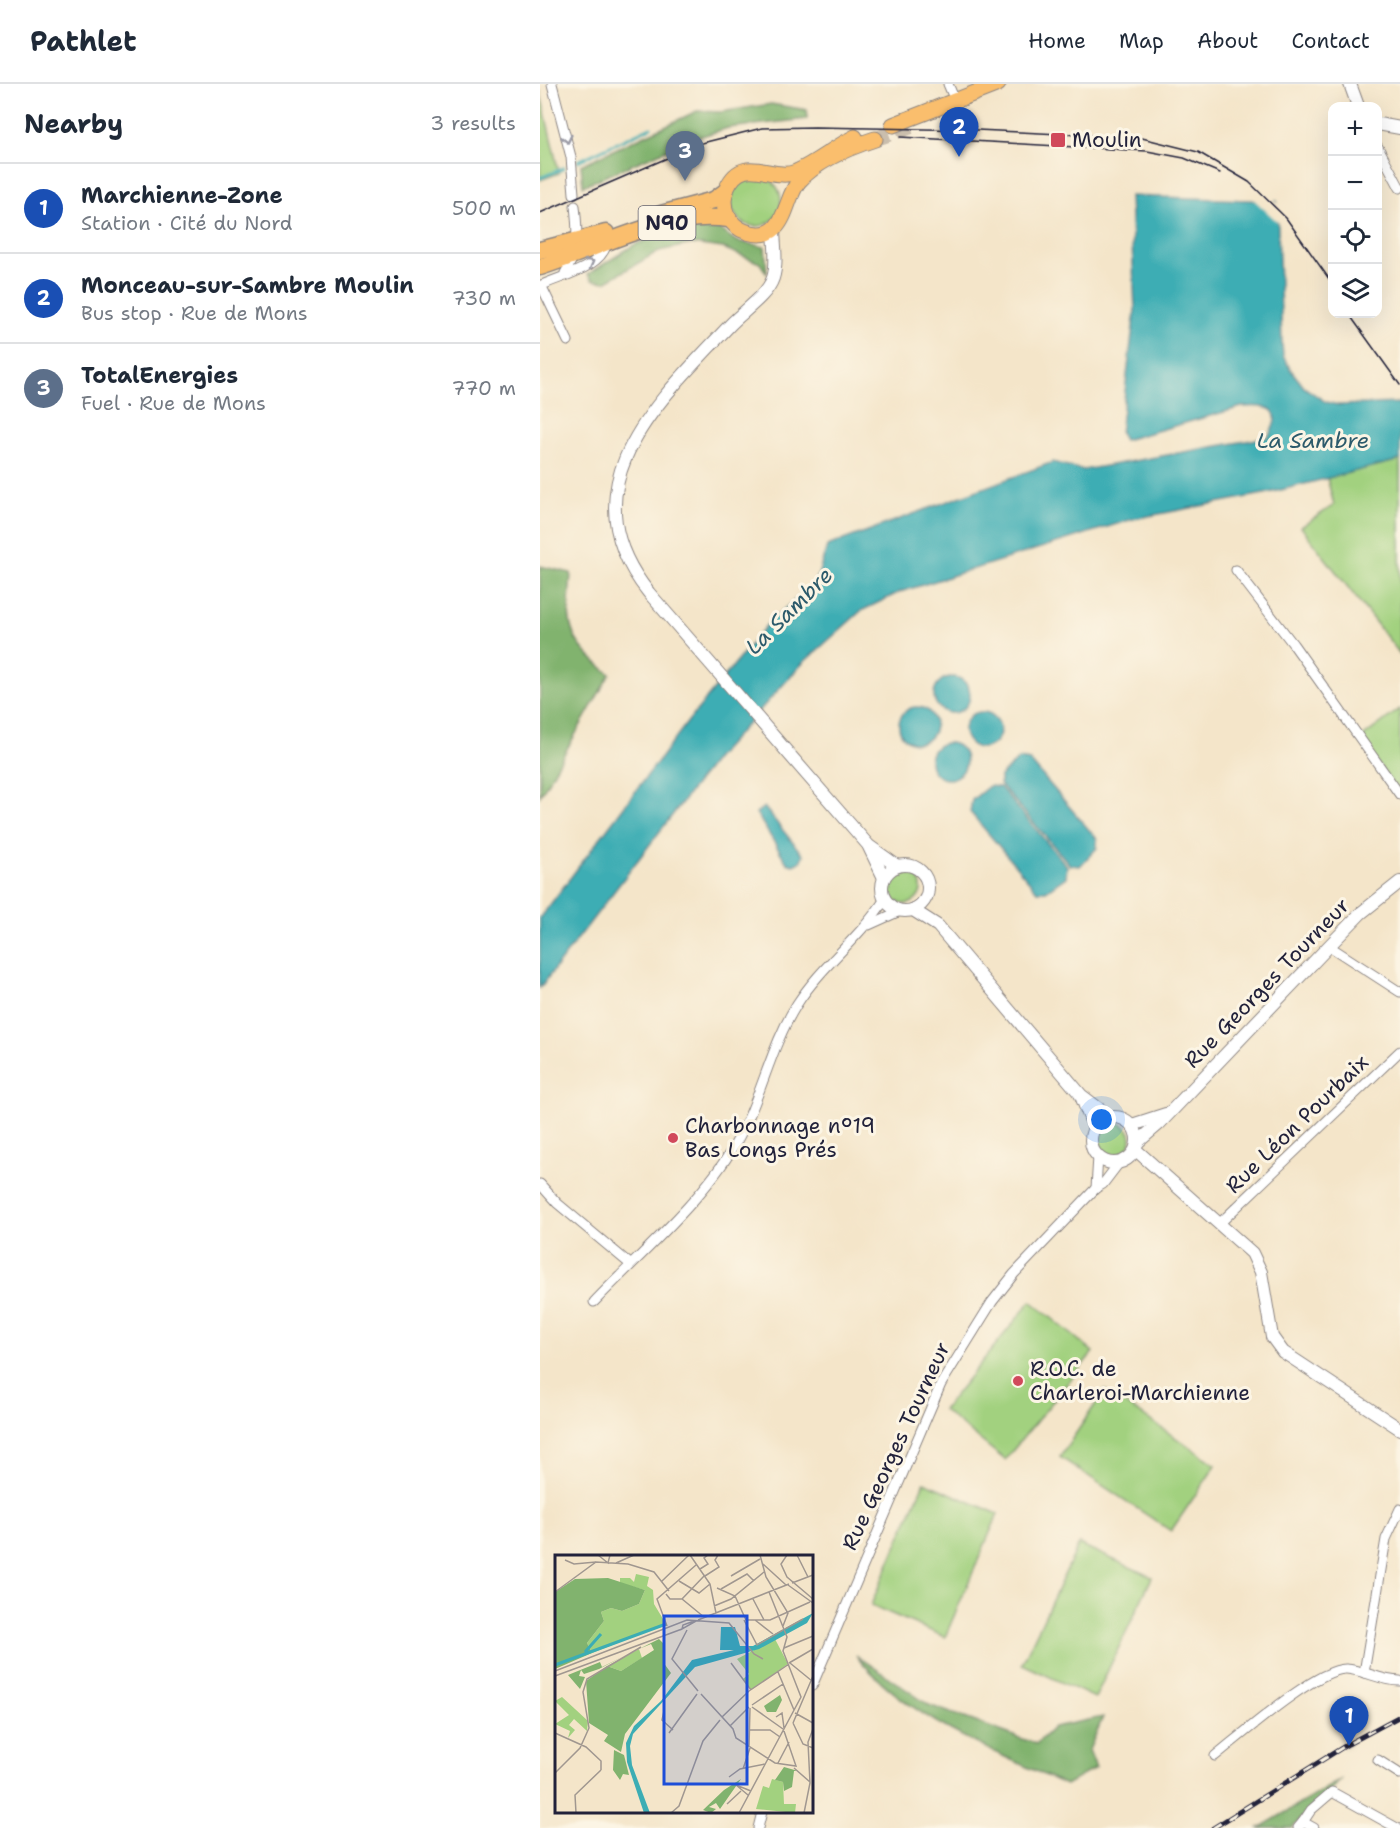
<!DOCTYPE html>
<html lang="en">
<head>
<meta charset="utf-8">
<style>
	body { margin:0; font-family:"Shantell Sans",sans-serif; background:#f6f6f7; color:#1f2937 }
	.controls { position:absolute; right:18px; top:18px; display:grid; overflow:hidden; border-radius:12px; box-shadow:0 6px 24px #0002 }
	.controls button { width:54px; height:54px; display:grid; place-items:center; padding:0; border:0; border-bottom:2px solid #e0e1e3; background:#fff; color:#1f2937; font:30px sans-serif }
	.you { position:absolute; left:562px; top:1036px; width:21px; height:21px; margin:-15px; border:4px solid #fff; border-radius:50%; background:#1a73e8; box-shadow:0 0 0 9px #1a73e833 }
	.badge { display:grid; place-items:center; width:39px; height:39px; border-radius:50%; background:#d1495b; color:#fff; font-size:20px; font-weight:700 }
	.pin { position:absolute; translate:-50% -50px; filter:drop-shadow(0 2px 3px #0008) }
	.pin::after { content:''; position:absolute; top:32px; width:21px; height:18px; background:inherit; clip-path:polygon(0 0,100% 0,50% 100%) }
	.list { margin:0; padding:0; list-style:none }
	h2 { display:flex; justify-content:space-between; align-items:center; height:78px; margin:0; padding:0 24px; font-size:26px }
	h2 small { font-size:20px; font-weight:400; color:#747a83 }
	.list li { display:grid; grid-template-columns:39px 1fr auto; gap:18px; align-items:center; box-sizing:border-box; height:90px; padding:0 24px; border-top:2px solid #e0e1e3 }
	.list b { display:block; font-size:22px; white-space:nowrap }
	.list p { margin:0; font-size:20px; white-space:nowrap; color:#747a83 }
	.list em { font-size:20px; font-style:normal; color:#747a83 }
	.icon { flex:none; width:33px; height:33px; fill:none; stroke:currentColor; stroke-width:2; stroke-linecap:round; stroke-linejoin:round }
	.map { position:relative; flex:none; width:860px; height:1744px; overflow:hidden }
	header { display:flex; align-items:center; gap:36px; box-sizing:border-box; height:84px; padding:0 30px; background:#fff; border-bottom:2px solid #e0e1e3 }
	header strong { font-size:28px }
	nav { display:flex; gap:33px; margin-inline-start:auto; font-size:21px }
	main { display:flex }
	aside { flex:1; background:#fff }
	.map>svg:first-child { display:block }
</style>
</head>
<body>
<header>
<strong>Pathlet</strong>
<nav><a>Home</a><a>Map</a><a>About</a><a>Contact</a></nav>
</header>
<main>
<aside>
<h2>Nearby<small>3 results</small></h2>
<ul class="list">
<li><span class="badge" style="background:#1a4fb4">1</span><div><b>Marchienne-Zone</b><p>Station · Cité du Nord</p></div><em>500 m</em></li>
<li><span class="badge" style="background:#1a4fb4">2</span><div><b>Monceau-sur-Sambre Moulin</b><p>Bus stop · Rue de Mons</p></div><em>730 m</em></li>
<li><span class="badge" style="background:#5c6f8a">3</span><div><b>TotalEnergies</b><p>Fuel · Rue de Mons</p></div><em>770 m</em></li>
</ul>
</aside>
<div class="map">
<svg width="860" height="1744" viewBox="0 0 860 1744">
	<rect width="100%" height="100%" fill="#fcf5e5"/>
	<filter id="ink" filterUnits="userSpaceOnUse"><feTurbulence type="fractalNoise" baseFrequency=".0167" numOctaves="2"/><feDisplacementMap in="SourceGraphic" scale="12" xChannelSelector="R" yChannelSelector="G"/><feConvolveMatrix kernelMatrix="1 2 1 2 8 2 1 2 1" color-interpolation-filters="sRGB"/></filter>
	<filter id="wash" filterUnits="userSpaceOnUse"><feTurbulence type="fractalNoise" baseFrequency=".008" numOctaves="4" result="noise"/><feDisplacementMap in="SourceGraphic" scale="24" xChannelSelector="R" yChannelSelector="G"/><feGaussianBlur stdDeviation="1.35" result="paint"/><feColorMatrix in="noise" values="0 0 0 0 0 0 0 0 0 0 0 0 0 0 0 0 0 1.4 0 .05"/><feComposite in="paint" operator="in"/></filter>
	<g filter="url(#wash)">
		<rect width="100%" height="100%" fill="#f4e5c9"/>
		<g fill="#a2d17f" stroke="#627a5d" stroke-width="1.5">
			<polygon points="0,7 19,89 0,96"/>
			<circle cx="216" cy="117" r="25"/>
			<polygon points="860,376 860,570 761,443 794,421 787,394"/>
			<polygon points="860,625 860,711 820,655"/>
			<circle cx="365" cy="804" r="16"/>
			<circle cx="575" cy="1055" r="16"/>
			<polygon points="491,1217 553,1268 465,1376 403,1326"/>
			<polygon points="565,1306 676,1381 631,1447 520,1373"/>
			<polygon points="384,1398 458,1430 405,1553 331,1521"/>
			<polygon points="539,1460 612,1493 555,1614 482,1580"/>
		</g>
		<g fill="#81b36e" stroke="#526a54" stroke-width="1.5">
			<polygon points="231,20 267,26 267,35 188,44 149,56 43,102 41,81 157,27 181,28"/>
			<polygon points="155,143 177,143 196,157 225,163 227,190 220,179 183,164 152,160 119,167 65,198 52,196 48,190 94,161 118,151"/>
			<path d="M0,482L31,489C27,543 25,554 70,590L0,712Z"/>
			<path d="M316,1571L389,1621L496,1660L514,1643L563,1633L549,1666L556,1684L526,1701C452,1666 368,1636 316,1571Z"/>
			<polygon points="802,1695 752,1744 719,1744"/>
		</g>
		<g fill="#3cadb4" stroke="#2f6878" stroke-width="1.5">
			<path d="M590,112L737,117L742,259L743,272L751,286L764,303L786,318L798,321L860,319V376L729,409L593,435L360,508L321,527L263,579L176,674L0,904V834L149,636L229,538L276,498L287,462L513,378L543,386L728,353C746,323 727,321 702,323L584,356L580,349L595,226Z"/>
			<circle cx="412" cy="611" r="18"/>
			<circle cx="377" cy="641" r="18"/>
			<circle cx="442" cy="646" r="18"/>
			<circle cx="408" cy="677" r="18"/>
			<polygon points="479,675 490,677 557,755 557,764 540,782 530,781 460,700 460,692"/>
			<polygon points="449,702 460,703 527,782 526,793 506,807 497,807 430,728 432,716"/>
			<polygon points="224,723 263,771 260,778 253,781 247,779 216,729"/>
		</g>
		<polygon fill="#f4e5c9" points="711,113 732,114 740,122 741,141"/>
		<g fill="none" stroke-linecap="round" stroke-linejoin="round">
			<g stroke="#3cadb4" stroke-width="3">
				<polyline points="38,77 111,43"/>
				<polyline points="0,94 24,84"/>
			</g>
		</g>
	</g>
	<g filter="url(#ink)">
		<g fill="none" stroke-linecap="round" stroke-linejoin="round">
			<polyline stroke="#cabead" stroke-width="15" stroke-dasharray="15 8" stroke-linecap="butt" points="335,55 376,41"/>
			<defs>
				<g id="minor">
					<polyline points="12,0 31,73 34,110"/>
					<polyline points="408,0 417,21"/>
					<polyline points="838,63 860,104"/>
					<path d="M25,189C39,166 38,148 35,122"/>
					<polyline points="1,201 28,257"/>
					<path d="M0,202C20,192 63,184 67,158"/>
					<polyline points="696,486 753,560 860,711"/>
					<polyline points="329,841 360,827"/>
					<polyline points="789,862 860,908"/>
					<polyline points="0,1100 17,1119 90,1180"/>
					<polyline points="556,1104 558,1073"/>
					<polyline points="679,1140 860,967"/>
					<path d="M54,1218C98,1172 163,1116 194,1062C221,1017 229,965 257,920C282,881 320,854 345,815"/>
					<polyline points="824,1589 846,1455 860,1425"/>
					<polyline points="272,1602 401,1300 452,1218 474,1190 556,1104 563,1100 579,1079"/>
					<path d="M675,1672C699,1653 777,1584 806,1585C824,1586 841,1597 860,1597"/>
					<polyline points="838,1676 860,1690"/>
					<polyline points="763,1738 771,1726 792,1708 857,1744"/>
					<polyline points="218,1744 222,1728"/>
					<polyline points="758,1744 763,1738 774,1744"/>
				</g>
				<g id="tertiary">
					<polyline points="810,0 818,22"/>
					<polyline points="838,40 860,44"/>
					<path d="M234,144C234,159 238,179 233,194C227,212 203,227 190,241C118,318 23,402 109,509L329,762L357,782"/>
					<polyline points="329,763 344,794"/>
					<circle cx="365" cy="804" r="23"/>
					<polyline points="373,826 398,842 541,1011 570,1033"/>
					<polyline points="541,1012 554,1044"/>
					<circle cx="574" cy="1056" r="23"/>
					<polyline points="592,1041 626,1030"/>
					<polyline points="598,1058 619,1040 789,862 821,829 860,798"/>
					<polyline points="596,1066 712,1169 721,1188 732,1253 743,1268 860,1345"/>
				</g>
				<g id="primary">
					<polyline points="353,41 458,0"/>
					<path d="M315,53C295,63 276,79 256,88C232,98 203,68 187,104C183,113 183,122 187,131C191,139 198,145 207,148C247,160 243,116 259,97C277,77 310,63 335,55"/>
				</g>
				<g id="trunk">
					<polyline points="121,130 174,116 185,108"/>
					<polyline points="0,166 66,149"/>
					<path d="M0,183C61,164 123,126 189,135"/>
				</g>
			</defs>
			<use href="#minor" stroke="#8b8482" stroke-width="11"/>
			<use href="#tertiary" stroke="#8b8482" stroke-width="14"/>
			<use href="#primary" stroke="#8b8482" stroke-width="17"/>
			<use href="#trunk" stroke="#8b8482" stroke-width="19"/>
			<use href="#minor" stroke="#fff" stroke-width="9"/>
			<use href="#tertiary" stroke="#fff" stroke-width="12"/>
			<use href="#primary" stroke="#fabe6d" stroke-width="15"/>
			<use href="#trunk" stroke="#fabe6d" stroke-width="16"/>
			<g stroke="#22223b" stroke-width="1.5">
				<polyline points="360,53 607,67 644,74 680,89"/>
				<polyline points="0,129 162,59 222,44 275,43 437,46 602,54 658,68 709,98 746,134 792,199"/>
				<polyline points="809,230 860,301"/>
			</g>
			<defs>
				<polyline id="rail" points="673,1744 808,1660 860,1632"/>
			</defs>
			<use href="#rail" stroke="#22223b" stroke-width="5"/>
			<use href="#rail" stroke="#fcf5e5" stroke-width="3" stroke-dasharray="9" stroke-linecap="butt"/>
		</g>
		<defs><path id="oneway-chevron" d="M-2-3.5L2.5 0L-2 3.5" fill="none" stroke-width="1.6" stroke-linecap="round" stroke-linejoin="round" transform="scale(1.5)"/></defs>
		<g stroke="#9c9ca7">
			<use href="#oneway-chevron" transform="translate(27 55) rotate(77)"/>
			<use href="#oneway-chevron" transform="translate(50 179) rotate(-29)"/>
		</g>
	</g>
	<g fill="#d1495b" stroke="#fcf5e5" stroke-width="2">
		<rect x="510" y="48" width="16" height="16" rx="3"/>
		<circle cx="133" cy="1054" r="6"/>
		<circle cx="478" cy="1297" r="6"/>
	</g>
	<g text-anchor="middle" dominant-baseline="central" stroke-width="6" stroke-linejoin="round" paint-order="stroke">
		<rect fill="#fcf5e5" stroke="#63616e" stroke-width="1.5" x="98.5" y="122" width="57" height="34" rx="4.5"/>
		<g font-size="20" font-weight="bold" fill="#22223b">
			<text x="127" y="139">N90</text>
		</g>
		<g font-size="21" fill="#22223b" stroke="#fcf5e5" text-anchor="start">
			<text x="532" y="56">Moulin</text>
			<text x="145" y="1042">Charbonnage n°19<tspan x="145" dy="24">Bas Longs Prés</tspan></text>
			<text x="490" y="1285">R.O.C. de<tspan x="490" dy="24">Charleroi-Marchienne</tspan></text>
		</g>
		<g font-size="21" fill="#22223b" stroke="#fcf5e5">
			<text transform="translate(727 899) rotate(-46)">Rue Georges Tourneur</text>
			<text transform="translate(757 1040) rotate(-44)">Rue Léon Pourbaix</text>
			<text transform="translate(356 1362) rotate(-65)">Rue Georges Tourneur</text>
		</g>
		<g font-size="22" font-style="italic" fill="#2c5a6b" stroke="#fcf5e5">
			<text x="773" y="356">La Sambre</text>
			<text transform="translate(249 527) rotate(-45)">La Sambre</text>
		</g>
	</g>
	<g transform="translate(15 1471)">
		<rect width="258" height="258" fill="#f4e5c9"/>
		<path d="M81,19L94,22L92,31L98,35L99,49L111,69L37,98L32,88L49,66L46,57L56,53L67,56L84,49L90,35L65,28V23H75L79,27ZM220,84L233,109L196,135L188,124L194,119L182,104ZM84,94L87,103L66,116L52,111ZM7,142L33,166L32,176L19,164L14,170L20,175L13,183L15,176L0,169L14,160L0,146ZM217,224L228,227L229,249H241L240,258L201,254L208,231L214,233Z" fill="#a2d17f"/>
		<path d="M53,23L90,35L84,49L67,56L56,53L46,57L49,66L32,88L37,98L0,114V37L20,24ZM104,84L109,89L108,107L116,118L70,179L66,197L49,186L53,180L34,168L31,126L52,111L66,116L99,95L96,89L84,94ZM71,100L44,114L29,119L26,115L24,121L30,122L25,134L13,120L45,107L47,112ZM225,140L227,145L221,157H212L209,151ZM59,195L69,200L74,220L68,219L65,225L58,215ZM229,212L243,216H239L237,232L229,236L228,227L220,225ZM186,224L165,254L161,248L154,252L161,254L156,258L148,255L169,235Z" fill="#81b36e"/>
		<path d="M258,58L252,68L204,94L140,112L78,179L75,191L77,210L95,258H89L72,207L71,188L79,171L106,146L137,105L179,95H165L166,72H180L185,91H198Z" fill="#3cadb4"/>
		<path fill="none" stroke="#3cadb4" stroke-width="3" d="M30,97L46,79M0,110L111,69"/>
		<path fill="none" stroke="#a09790" stroke-width="1.5" d="M43,0L53,8L55,0M135,0L155,29L161,58M205,0L211,22L233,58L228,71M232,0L226,9L232,22L258,44M242,0L253,22M10,5L19,9L41,7M61,8L79,0M208,9L231,30M145,14L153,9L149,3L153,0M150,21L164,12L160,5L163,0M176,21L205,4M107,26L134,0M124,26L144,38L155,29M237,28L258,20M233,30L258,48M162,33L180,41L191,65H215L255,47M166,34L192,19L199,26M0,37L41,7L73,9L99,17L114,36M111,39L115,44H127L149,62M127,44L150,20M198,44L209,65M159,51L176,44L209,17M143,65L234,29M189,65L202,90L228,75M200,65L218,79M139,66L128,70L127,74L141,66M112,71L102,44L141,10M230,74L248,64M132,75L117,104L143,136M229,93L258,81M176,108L196,135M234,108L258,94M235,108L257,126M0,116L132,65L174,68L199,99L208,104M223,117L239,155M0,121L127,74M146,139L178,174L181,183L220,208L241,211L229,176M197,150L228,129M197,152L228,174M109,156L107,165L118,175M240,158L258,168M167,162L194,136L234,109M221,162L227,158L229,173M238,168L258,121M238,168L248,189L258,193M175,171L194,152M195,175H215L225,182M0,178L31,192L46,206V215M114,178L142,139M194,192L195,153M223,208L234,187M239,213L255,227M188,214L195,193M0,218L25,193L34,173L28,137L32,124L86,92M174,222L185,214L210,209M193,240L181,230L196,236M172,249L186,236M21,258L20,240L46,215M116,258L124,251L148,186L165,165M184,258L246,142L228,96L232,82L214,37M249,258L255,228L253,187L258,174"/>
		<path fill="#1d4ed8" fill-opacity="0.15" stroke="#1d4ed8" stroke-width="3" d="M109,61H192V229H109Z"/>
		<rect width="258" height="258" fill="none" stroke="#22223b" stroke-width="3"/>
	</g>
</svg>
<div class="controls">
<button>+</button>
<button>−</button>
<button><svg class="icon" aria-label="locate" viewBox="0 0 24 24"><circle cx="12" cy="12" r="6"/><path d="M12 2v4M12 18v4M2 12h4M18 12h4"/></svg></button>
<button><svg class="icon" aria-label="layers" viewBox="0 0 24 24"><path d="M12 4l9 5-9 5-9-5zM3 14l9 5 9-5"/></svg></button>
</div>
<div class="you"></div>
<div class="pin badge" style="left:809px;top:1662px;background:#1a4fb4">1</div>
<div class="pin badge" style="left:419px;top:73px;background:#1a4fb4">2</div>
<div class="pin badge" style="left:145px;top:97px;background:#5c6f8a">3</div>
</div>
</main>
</body>
</html>
